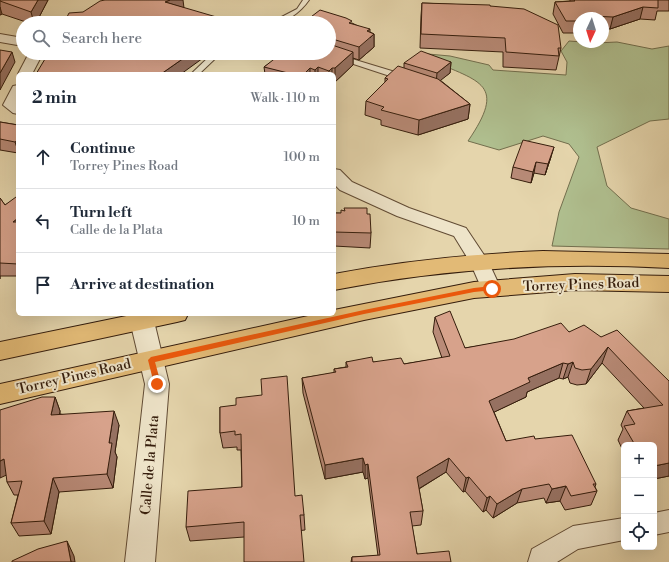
<!DOCTYPE html>
<html lang="en">
<head>
<meta charset="utf-8">
<style>
	body { margin:0; font-family:"Libre Bodoni",serif; background:#f2f2f3; color:#1f2937 }
	.controls { position:absolute; right:12px; bottom:12px; display:grid; overflow:hidden; border-radius:6px; box-shadow:0 4px 16px #0002 }
	.controls button { width:36px; height:36px; display:grid; place-items:center; padding:0; border:0; border-bottom:1px solid #e0e1e3; background:#fff; color:#1f2937; font:20px sans-serif }
	.compass { position:absolute; left:573px; top:12px; width:36px; height:36px; border-radius:50%; background:#fff; box-shadow:0 4px 16px #0002; rotate:184deg }
	.stop { position:absolute; width:12px; height:12px; margin:-9px; border:3px solid #ea580c; border-radius:50%; background:#fff }
	.stop.end { background:#ea580c; border-color:#fff; box-shadow:0 1px 4px #0008 }
	.list { margin:0; padding:0; list-style:none }
	h2 { display:flex; justify-content:space-between; align-items:center; height:52px; margin:0; padding:0 16px; font-size:17px }
	h2 small { font-size:13px; font-weight:400; color:#747a83 }
	.list li { display:grid; grid-template-columns:26px 1fr auto; gap:12px; align-items:center; box-sizing:border-box; height:64px; padding:0 16px; border-top:1px solid #e0e1e3 }
	.list b { display:block; font-size:15px; white-space:nowrap }
	.list p { margin:0; font-size:13px; white-space:nowrap; color:#747a83 }
	.list em { font-size:13px; font-style:normal; color:#747a83 }
	.icon { flex:none; width:22px; height:22px; fill:none; stroke:currentColor; stroke-width:2; stroke-linecap:round; stroke-linejoin:round }
	.map { position:relative; flex:none; width:669px; height:562px; overflow:hidden }
	.search { position:absolute; background:#fff; box-shadow:0 4px 16px #0002; left:16px; top:16px; width:320px; height:44px; display:flex; align-items:center; gap:10px; box-sizing:border-box; padding:0 14px; border-radius:22px; color:#747a83; font-size:15px }
	.panel { position:absolute; background:#fff; box-shadow:0 4px 16px #0002; left:16px; top:72px; width:320px; height:244px; border-radius:6px }
	.map>svg:first-child { display:block }
</style>
</head>
<body>
<div class="map">
<svg width="669" height="562" viewBox="0 0 669 562">
	<rect width="100%" height="100%" fill="#e5d5ac"/>
	<filter id="stains"><feTurbulence type="fractalNoise" baseFrequency=".005" numOctaves="4"/><feColorMatrix values="0 0 0 0 .2 0 0 0 0 .09 0 0 0 0 .02 0 0 0 .5 -.17"/></filter>
	<radialGradient id="worn" r=".72"><stop offset=".6" stop-color="#630" stop-opacity="0"/><stop offset="1" stop-color="#630" stop-opacity=".3"/></radialGradient>
	<path fill="#afbe8e" stroke="#726e4d" d="M569,41L596,43L617,42L652,49L669,46V119L650,121L597,147L607,186L631,208L669,219V249L552,246L559,212L579,157L569,144L543,136L499,150L468,141C507,84 481,82 430,60L428,54L450,56L489,65L493,70L566,75L567,62L561,51Z"/>
	<g fill="none" stroke-linecap="round" stroke-linejoin="round">
		<defs>
			<g id="service">
				<path d="M303,0H309C300,13 286,23 270,23L297,9Z"/>
				<polygon points="329,52 405,75 406,77 405,79 399,79 320,53"/>
				<polygon points="213,53 221,53 199,74 191,74"/>
			</g>
			<g id="minor">
				<polygon points="0,34 23,38 23,46 0,42"/>
				<polygon points="29,53 43,53 32,74 18,74"/>
				<polygon points="18,85 18,114 13,113 3,105 13,86"/>
				<polygon points="334,169 340,170 352,182 409,208 466,228 488,261 501,289 498,294 491,296 484,294 470,262 454,236 397,216 340,190 334,184"/>
				<polygon points="669,510 669,532 654,535 654,513"/>
				<polygon points="624,518 624,540 578,549 557,562 528,562 532,549 573,526"/>
			</g>
			<polygon id="tertiary" points="137,314 150,315 154,321 169,384 155,562 125,562 145,384 130,321 134,315"/>
			<g id="primary">
				<path d="M543,251L669,254V268C556,262 445,268 334,290V274C403,261 472,254 543,251Z"/>
				<polygon points="575,274 669,276 669,292 575,290 474,298 364,320 0,404 0,384 317,314 334,314 334,310 474,282"/>
				<polygon points="136,314 188,314 185,320 177,322 0,360 0,342"/>
			</g>
		</defs>
		<use href="#service" stroke="#614b34" stroke-width="2"/>
		<use href="#minor" stroke="#614b34" stroke-width="2"/>
		<use href="#tertiary" stroke="#614b34" stroke-width="2"/>
		<use href="#primary" stroke="#351d0c" stroke-width="2"/>
		<use href="#service" fill="#eee4c9" fill-rule="evenodd"/>
		<use href="#minor" fill="#eee4c9" fill-rule="evenodd"/>
		<use href="#tertiary" fill="#eee4c9" fill-rule="evenodd"/>
		<use href="#primary" fill="#e2ba76" fill-rule="evenodd"/>
	</g>
	<g fill="#b98b78" stroke="#351d0c">
		<polygon points="0,0 48,0 36,23 29,23 2,14 0,15"/>
		<polygon points="570,0 669,0 669,11 657,11 655,20 640,19 610,29 603,29 603,18 579,18 579,33 563,33 553,14 555,2 570,1"/>
		<polygon points="422,3 490,6 561,48 556,70 503,67 503,52 420,48 421,16"/>
		<polygon points="329,23 352,23 374,34 374,47 359,60 353,58 353,65 335,82 334,82 334,74 265,74 264,67"/>
		<polygon points="451,62 450,73 440,80 470,104 468,119 418,135 381,125 381,120 365,115 366,101 385,82 385,78 404,68 404,63"/>
		<polygon points="0,122 18,125 18,153 0,150"/>
		<polygon points="551,157 545,175 534,173 531,183 511,178 513,167"/>
		<polygon points="0,198 5,205 18,198 18,276 0,276 0,279"/>
		<polygon points="334,213 367,214 371,233 370,248 334,246"/>
		<polygon points="435,317 465,348 569,332 601,337 669,381 669,476 654,479 654,445 624,445 624,453 618,440 623,429 621,425 627,411 644,408 602,363 586,384 577,385 570,383 568,377 563,379 559,378 527,392 526,397 494,412 506,441 535,439 596,484 595,487 597,491 591,505 565,510 560,501 546,503 544,498 517,503 493,518 486,510 483,512 465,491 463,492 446,472 419,489 423,511 421,525 412,526 417,554 451,562 351,562 352,557 378,556 368,478 365,479 363,472 325,479 303,393 302,378 334,373 334,369 346,367 346,362 373,362 404,364 442,358 433,332"/>
		<polygon points="55,397 60,411 60,414 119,425 115,452 117,457 113,488 59,492 51,534 19,536 11,523 18,495 14,495 7,482"/>
		<polygon points="220,407 295,496 304,515 305,530 244,537 190,541 186,527 242,487 241,450 237,450 237,447 223,448 220,433"/>
	</g>
	<g fill="#967161" stroke="#351d0c">
		<polygon points="38,0 48,0 36,23 34,23 31,12"/>
		<polygon points="170,0 183,0 184,8 165,2"/>
		<polygon points="0,7 2,14 0,15"/>
		<polygon points="643,7 640,19 610,29 613,17"/>
		<polygon points="370,29 370,38 374,34 374,47 359,60 359,47 367,31"/>
		<polygon points="12,52 15,62 0,90 0,73"/>
		<polygon points="353,52 353,65 335,82 335,68"/>
		<polygon points="191,53 210,53 181,74 161,74"/>
		<polygon points="451,62 450,73 436,84 437,73"/>
		<polygon points="318,67 318,74 315,74 315,70"/>
		<polygon points="310,68 310,74 304,74"/>
		<polygon points="332,68 332,74 329,74 329,71"/>
		<polygon points="470,104 468,119 418,135 419,120"/>
		<polygon points="18,140 18,151 15,142"/>
		<polygon points="554,147 551,157 545,175 548,164"/>
		<polygon points="536,162 534,173 531,183 533,172"/>
		<polygon points="18,218 18,235 13,222"/>
		<polygon points="608,347 602,363 586,384 591,369"/>
		<polygon points="573,362 568,377 563,379 568,364"/>
		<polygon points="563,363 559,378 527,392 526,397 486,416 489,401 528,378"/>
		<polygon points="55,397 60,411 57,429 51,415"/>
		<polygon points="114,411 119,425 115,452 117,457 113,488 107,474 109,443"/>
		<polygon points="363,458 363,472 325,479 325,465"/>
		<polygon points="449,458 446,472 415,491 417,477"/>
		<polygon points="4,459 11,473 0,478 0,461"/>
		<polygon points="669,463 669,476 654,479 654,466"/>
		<polygon points="368,464 368,478 365,479 365,465"/>
		<polygon points="469,477 465,491 463,492 466,478"/>
		<polygon points="53,478 59,492 51,534 44,521"/>
		<polygon points="566,486 560,501 546,503 552,489"/>
		<polygon points="522,489 517,503 493,518 497,504"/>
		<polygon points="490,496 486,510 483,512 487,498"/>
		<polygon points="67,541 74,556 75,562 71,562"/>
	</g>
	<g fill="#d7a28b" stroke="#351d0c">
		<polygon points="0,0 38,0 31,12 0,1"/>
		<polygon points="105,0 170,0 165,2 237,23 64,23 69,13 83,12 100,1"/>
		<polygon points="574,0 658,0 658,8 643,7 613,17 590,16 591,18 579,18 579,21 566,21 555,2 575,1"/>
		<polygon points="422,3 490,5 490,6 524,9 558,25 561,48 558,48 559,56 506,52 505,38 421,34"/>
		<polygon points="320,10 346,18 352,21 349,23 370,29 367,31 374,34 359,47 329,38 329,23 303,23"/>
		<polygon points="329,44 353,52 335,68 332,68 329,71 318,67 315,70 310,68 304,74 292,74 264,67 282,53 329,53"/>
		<polygon points="0,50 12,52 0,73"/>
		<polygon points="421,51 451,62 437,73 404,63"/>
		<polygon points="50,53 191,53 161,74 36,74 48,54"/>
		<polygon points="398,66 438,79 470,104 419,120 381,110 384,107 366,101 388,79 385,78"/>
		<polygon points="0,122 18,125 18,140 15,142 0,139"/>
		<polygon points="523,140 554,147 548,164 536,162 533,172 513,167"/>
		<polygon points="16,197 18,198 18,218 13,222 18,222 18,264 0,263 0,198 5,205"/>
		<polygon points="344,208 367,208 367,214 370,214 371,233 334,232 334,213 341,213 341,210 345,211"/>
		<polygon points="450,311 465,348 514,339 561,323 569,332 584,325 601,337 617,330 669,381 669,463 654,466 654,445 635,445 624,426 635,424 627,411 663,405 608,347 591,369 582,370 575,368 573,362 568,364 563,363 528,378 530,382 489,401 506,441 534,436 535,439 572,435 596,484 593,484 597,491 571,496 566,486 552,489 549,484 522,489 497,504 490,496 487,498 469,477 466,478 449,458 417,477 423,511 410,512 417,554 449,551 451,562 352,562 352,557 380,555 368,464 365,465 363,458 325,465 302,378 336,372 334,369 348,367 346,362 372,357 373,362 401,358 404,364 450,356 435,317"/>
		<polygon points="287,376 295,496 302,495 304,515 300,515 304,562 244,562 244,522 186,527 188,491 242,487 241,434 235,435 235,431 220,433 220,407 236,405 236,398 262,395 261,379"/>
		<polygon points="42,397 55,397 51,415 114,411 109,443 112,443 107,474 53,478 44,521 11,523 22,481 7,482 4,459 0,461 0,410"/>
		<polygon points="67,541 71,562 12,562 12,561 38,549"/>
	</g>
	<polygon fill="#ea580c" points="492,286 494,287 494,290 474,292 364,314 155,362 161,384 157,387 154,384 148,360 151,357 364,310 474,288"/>
	<g text-anchor="middle" dominant-baseline="central" stroke-width="4" stroke-linejoin="round" paint-order="stroke">
		<g font-size="14" fill="#351d0c" stroke="#eee4c9">
			<text transform="translate(581 285) rotate(-2)">Torrey Pines Road</text>
			<text transform="translate(74 377) rotate(-13)">Torrey Pines Road</text>
			<text transform="translate(150 465) rotate(-85)">Calle de la Plata</text>
		</g>
	</g>
	<rect width="100%" height="100%" filter="url(#stains)"/>
	<rect width="100%" height="100%" fill="url(#worn)"/>
</svg>
<div class="controls">
<button>+</button>
<button>−</button>
<button><svg class="icon" aria-label="locate" viewBox="0 0 24 24"><circle cx="12" cy="12" r="6"/><path d="M12 2v4M12 18v4M2 12h4M18 12h4"/></svg></button>
</div>
<svg class="compass" viewBox="-18 -18 36 36"><path d="M0-13l5 13h-10z" fill="#e53935"/><path d="M0 13l5-13h-10z" fill="#747a83"/></svg>
<div class="stop" style="left:492px;top:289px"></div>
<div class="stop end" style="left:157px;top:384px"></div>
<div class="search"><svg class="icon" aria-label="search" viewBox="0 0 24 24"><circle cx="10" cy="10" r="6"/><path d="M15 15l6 6"/></svg>Search here</div>
<section class="panel">
<h2>2 min<small>Walk · 110 m</small></h2>
<ul class="list">
<li><svg class="icon" aria-label="ahead" viewBox="0 0 24 24"><path d="M12 20V5M6 11l6-6 6 6"/></svg><div><b>Continue</b><p>Torrey Pines Road</p></div><em>100 m</em></li>
<li><svg class="icon" aria-label="left" viewBox="0 0 24 24"><path d="M17 20v-9H6M10 6l-5 5 5 5"/></svg><div><b>Turn left</b><p>Calle de la Plata</p></div><em>10 m</em></li>
<li><svg class="icon" aria-label="arrive" viewBox="0 0 24 24"><path d="M6 21V4h12l-3 4 3 4H6"/></svg><div><b>Arrive at destination</b></div></li>
</ul>
</section>
</div>
</body>
</html>
